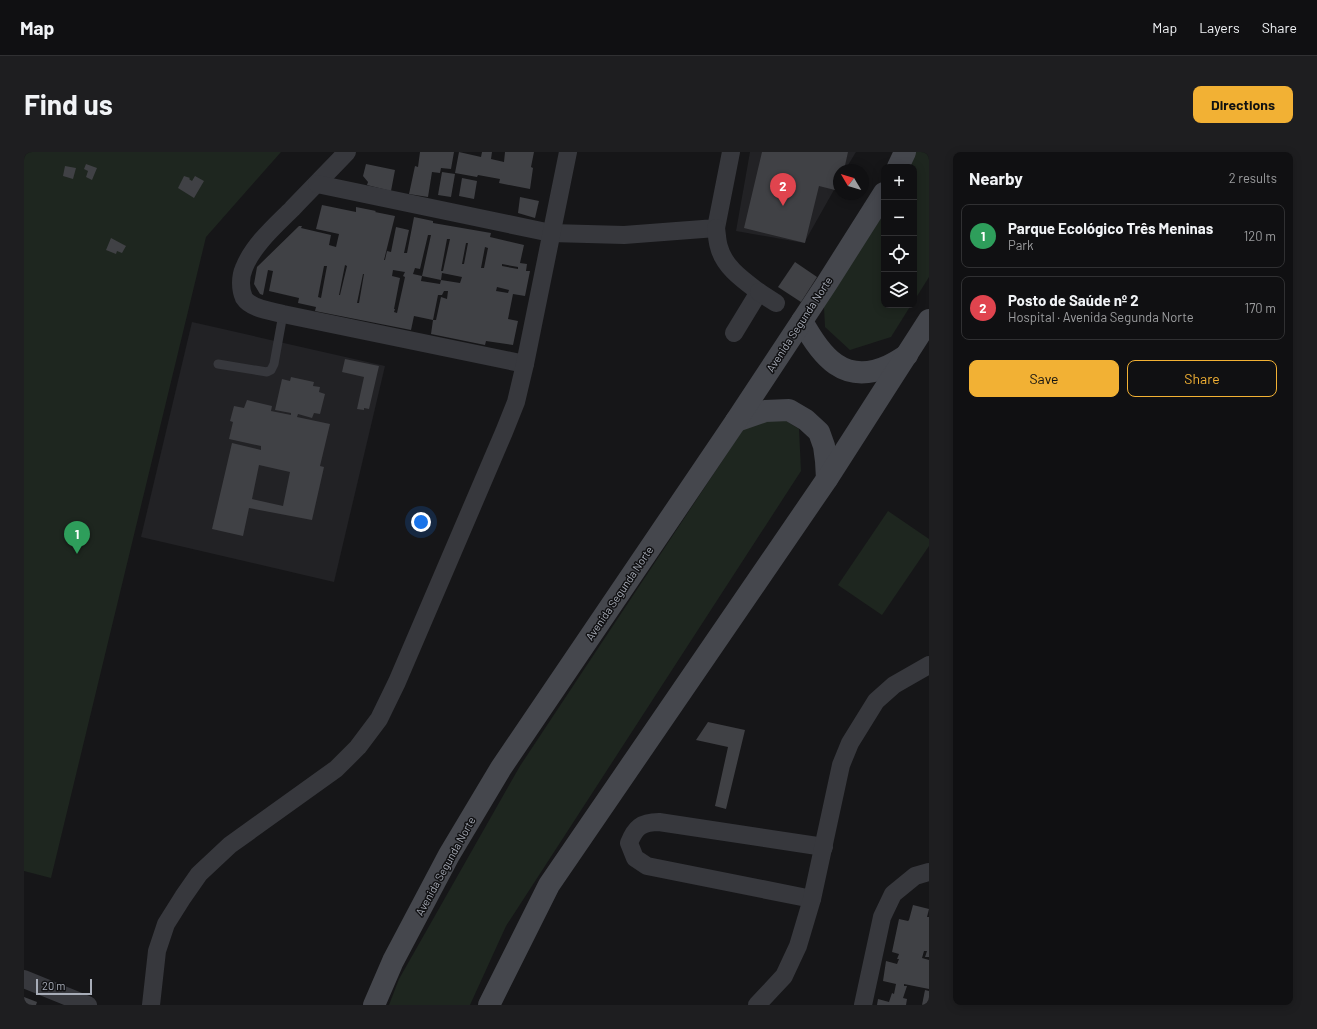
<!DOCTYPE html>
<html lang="en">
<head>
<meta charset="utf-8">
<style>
	body { margin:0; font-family:Barlow,sans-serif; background:#1e1e20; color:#f1f3f6 }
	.controls { position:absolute; right:12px; top:12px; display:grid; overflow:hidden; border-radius:8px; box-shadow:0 2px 10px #0003 }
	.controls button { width:36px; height:36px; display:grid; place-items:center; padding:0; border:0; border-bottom:1px solid #303032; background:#101012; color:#f1f3f6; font:20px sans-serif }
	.compass { position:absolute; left:809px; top:12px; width:36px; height:36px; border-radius:50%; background:#101012; box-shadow:0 2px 10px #0003; rotate:308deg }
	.scale { position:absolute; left:12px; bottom:10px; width:56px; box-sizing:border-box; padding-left:4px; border:2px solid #a8adb8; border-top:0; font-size:11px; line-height:14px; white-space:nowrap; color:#a8adb8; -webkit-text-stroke:3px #111113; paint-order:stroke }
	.you { position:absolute; left:397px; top:370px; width:14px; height:14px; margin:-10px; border:3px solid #fff; border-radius:50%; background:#1a73e8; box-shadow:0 0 0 6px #1a73e833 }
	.badge { display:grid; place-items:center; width:26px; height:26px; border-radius:50%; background:#f2b134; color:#fff; font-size:13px; font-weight:700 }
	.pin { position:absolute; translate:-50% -33px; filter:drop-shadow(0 1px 2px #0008) }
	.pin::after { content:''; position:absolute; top:21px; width:14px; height:12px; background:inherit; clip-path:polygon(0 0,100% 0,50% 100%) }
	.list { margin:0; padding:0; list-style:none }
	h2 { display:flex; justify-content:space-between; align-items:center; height:52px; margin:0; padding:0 16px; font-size:17px }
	h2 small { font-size:13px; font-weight:400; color:#9c9d9f }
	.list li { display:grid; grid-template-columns:26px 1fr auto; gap:12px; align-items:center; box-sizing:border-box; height:64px; margin:0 8px 8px; padding:0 8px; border:1px solid #303032; border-radius:8px }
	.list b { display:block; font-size:15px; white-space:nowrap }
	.list p { margin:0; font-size:13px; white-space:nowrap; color:#9c9d9f }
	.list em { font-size:13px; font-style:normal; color:#9c9d9f }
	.actions { display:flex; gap:8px; padding:12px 16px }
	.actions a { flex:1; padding:9px 0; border:1px solid #f2b134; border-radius:8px; text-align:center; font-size:14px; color:#f2b134 }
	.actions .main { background:#f2b134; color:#111 }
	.icon { flex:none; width:22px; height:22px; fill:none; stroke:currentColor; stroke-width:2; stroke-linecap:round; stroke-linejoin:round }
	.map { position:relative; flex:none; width:905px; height:853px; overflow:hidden; border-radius:8px }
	header { display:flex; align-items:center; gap:24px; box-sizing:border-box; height:56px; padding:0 20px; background:#101012; border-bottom:1px solid #303032 }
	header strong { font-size:19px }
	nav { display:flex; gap:22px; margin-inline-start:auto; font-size:14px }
	.intro { display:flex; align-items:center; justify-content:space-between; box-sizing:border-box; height:96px; padding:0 24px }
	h1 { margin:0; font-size:28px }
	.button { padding:10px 18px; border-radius:8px; background:#f2b134; color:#111; font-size:14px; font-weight:700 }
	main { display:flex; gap:24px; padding:0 24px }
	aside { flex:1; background:#101012; border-radius:8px; box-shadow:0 2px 10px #0003 }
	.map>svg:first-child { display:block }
</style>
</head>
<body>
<header>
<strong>Map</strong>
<nav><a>Map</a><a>Layers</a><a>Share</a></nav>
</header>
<div class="intro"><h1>Find us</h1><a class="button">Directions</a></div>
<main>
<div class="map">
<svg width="905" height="853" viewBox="0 0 905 853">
	<rect width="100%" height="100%" fill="#161618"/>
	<g fill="#222225">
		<polygon points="726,0 832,0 821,18 815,18 815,29 780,91 712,79"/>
		<polygon points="168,170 361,214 310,430 117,385"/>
	</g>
	<g fill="#1e261f">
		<polygon points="0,0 257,0 182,85 27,726 0,719"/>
		<polygon points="884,0 905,0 905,125 890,149 890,15 877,15"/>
		<polygon points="860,46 860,153 887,153 867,185 826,198 801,175 799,136"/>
		<polygon points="756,265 775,277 777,319 482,774 446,853 365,853 375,827 496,614 722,273"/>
		<polygon points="864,359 905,387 905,394 858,463 814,433"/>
	</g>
	<g fill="#404145" fill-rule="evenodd">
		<polygon points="396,0 430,0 427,17 417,16 416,21 408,20 404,45 385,42 391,14 394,15"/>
		<polygon points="435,0 457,5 458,0 468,0 467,7 480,10 481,0 510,0 507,15 509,16 506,37 475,31 476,27 454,23 453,25 431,21"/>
		<polygon points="738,0 824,0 820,18 815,18 815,39 795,34 781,91 720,76"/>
		<polygon points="62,12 73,16 68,28 62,25 64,19 60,17"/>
		<polygon points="342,12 371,18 367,39 343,33 344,30 339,24"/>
		<polygon points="41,14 52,16 49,27 39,24"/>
		<polygon points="418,20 431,22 427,45 414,43"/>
		<polygon points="160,24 166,26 165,27 168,29 171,24 180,29 170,46 154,36"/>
		<polygon points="438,26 453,29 450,47 435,44"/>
		<polygon points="496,45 515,49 511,66 494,61"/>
		<path d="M298,53L332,60V55L352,59L351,60L371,64L360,108H361L363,99L367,100L372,75L385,78L380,101H383L390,65L409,69V71L467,81L466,85L500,93L496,111L503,112L502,119H506L501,144L489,142L484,167L494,169L489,193L462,189L461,193L407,182L409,168H412L417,145L423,147L424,139H420L418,143H414L409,168L390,164L387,178L291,159L292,155L274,151L275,146L245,139L249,119L244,118L239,143L236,142L230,132L233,115L275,74H278L277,76L307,83L305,93L312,95L315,82L292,77ZM404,83H407L398,124L389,122L391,116L396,117ZM423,87H426L419,119H417ZM442,91H444L440,112H438ZM461,95L464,96L460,116H457ZM478,112L494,115V117L478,114ZM321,113L323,114L316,143H315ZM300,114H303L297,146L294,145ZM369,118L381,120L379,124L381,125L373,161L370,160L371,157H370L376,126L368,124ZM418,121L438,125L436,131L417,128ZM339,122H340L335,151H333ZM398,124L417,128L416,132L397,129ZM473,135L485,138L484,141L472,139Z"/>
		<polygon points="87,86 102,94 98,101 93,99 92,102 82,98"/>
		<polygon points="771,110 793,125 777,150 754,135"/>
		<polygon points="321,207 355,214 345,257 340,256 340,258 333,257 340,225 318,220"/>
		<path d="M267,225L290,230L289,234L296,235L295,240L301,242L296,262L290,261L288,266L274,262L273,265L306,272L296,314L300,315L288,368L225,356L219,384L188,377L208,291L237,298V294L205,287L209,270L206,269L210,254L220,256L223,248L248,254L247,259L267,263V261L251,258L258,227L266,229ZM235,313L266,320L259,354L228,347Z"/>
		<polygon points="684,570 721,578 702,657 691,654 704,595 672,588"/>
		<polygon points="889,753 905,757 903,765 905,765 905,805 901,805 903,799 900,799 898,806 905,808 905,837 880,832 880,834 883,834 879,846 883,847 882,853 853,853 854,847 865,850 868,841 870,842 872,832 859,829 862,809 873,812 875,807 873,807 875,802 868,800 875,767 884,769 885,768"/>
		<polygon points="901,838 905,839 905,853 898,853"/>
		<polygon points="0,845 13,850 12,853 0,853"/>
	</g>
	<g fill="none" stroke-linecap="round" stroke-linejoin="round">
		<polyline stroke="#37383d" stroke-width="9" points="194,212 243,220 247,218 250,212 259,162"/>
		<g stroke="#37383d" stroke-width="18">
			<path d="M323,0C305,19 286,38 268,57C251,74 229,93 220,116C216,125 216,137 220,146C227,157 247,159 259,162L501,212"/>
			<polyline points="293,32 527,81 600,83 692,76 707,0"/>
			<path d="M692,76C693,82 693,89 695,95C700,115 719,128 735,140L710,181"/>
			<polyline points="735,140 752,151"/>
			<path d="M788,747L623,714L611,706L605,691C611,676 617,670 635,670L800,695"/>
			<polyline points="0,827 64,853"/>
			<polyline points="127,853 133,799 142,772 159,745 175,722 206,693 312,617 334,595 355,567 373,530 480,280 492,250 501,212 544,0"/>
			<polyline points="733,853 760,824 774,794 788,747 817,613 826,591 852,549 870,533 905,513"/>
			<polyline points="839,853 858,765 869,742 891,724 905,720"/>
		</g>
		<g stroke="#45474d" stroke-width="22">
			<polyline points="874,15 881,0"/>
			<path d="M778,169C797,204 820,234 864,214C871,211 877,207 883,203"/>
			<polyline points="712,269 741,259 765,258 782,268 795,280 800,294 802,309 803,327"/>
			<polyline points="350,853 369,809 425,703 477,616 712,269 803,131 860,41"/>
			<polyline points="465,853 525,733 803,327 905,168"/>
		</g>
	</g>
	<g text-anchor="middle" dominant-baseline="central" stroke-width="3" stroke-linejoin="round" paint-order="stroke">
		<g font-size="11" fill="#a8adb8" stroke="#111113">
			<text transform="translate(775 172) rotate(-57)">Avenida Segunda Norte</text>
			<text transform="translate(595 441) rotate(-56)">Avenida Segunda Norte</text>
			<text transform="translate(421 714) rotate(-61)">Avenida Segunda Norte</text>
		</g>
	</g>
</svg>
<div class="controls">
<button>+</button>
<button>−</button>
<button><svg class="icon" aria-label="locate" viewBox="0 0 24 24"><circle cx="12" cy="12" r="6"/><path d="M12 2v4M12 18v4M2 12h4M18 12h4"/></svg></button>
<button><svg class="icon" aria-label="layers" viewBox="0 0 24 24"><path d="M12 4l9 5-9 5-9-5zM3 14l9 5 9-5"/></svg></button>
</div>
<svg class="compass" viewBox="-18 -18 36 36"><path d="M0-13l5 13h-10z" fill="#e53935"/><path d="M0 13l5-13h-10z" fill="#9c9d9f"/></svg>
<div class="scale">20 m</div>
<div class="you"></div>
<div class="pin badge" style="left:53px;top:402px;background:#2e9e5b">1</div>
<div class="pin badge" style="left:759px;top:54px;background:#e0444e">2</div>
</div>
<aside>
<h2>Nearby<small>2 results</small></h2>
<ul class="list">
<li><span class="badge" style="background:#2e9e5b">1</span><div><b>Parque Ecológico Três Meninas</b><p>Park</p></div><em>120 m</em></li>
<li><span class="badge" style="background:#e0444e">2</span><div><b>Posto de Saúde nº 2</b><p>Hospital · Avenida Segunda Norte</p></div><em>170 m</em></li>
</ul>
<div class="actions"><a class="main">Save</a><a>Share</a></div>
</aside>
</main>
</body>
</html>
